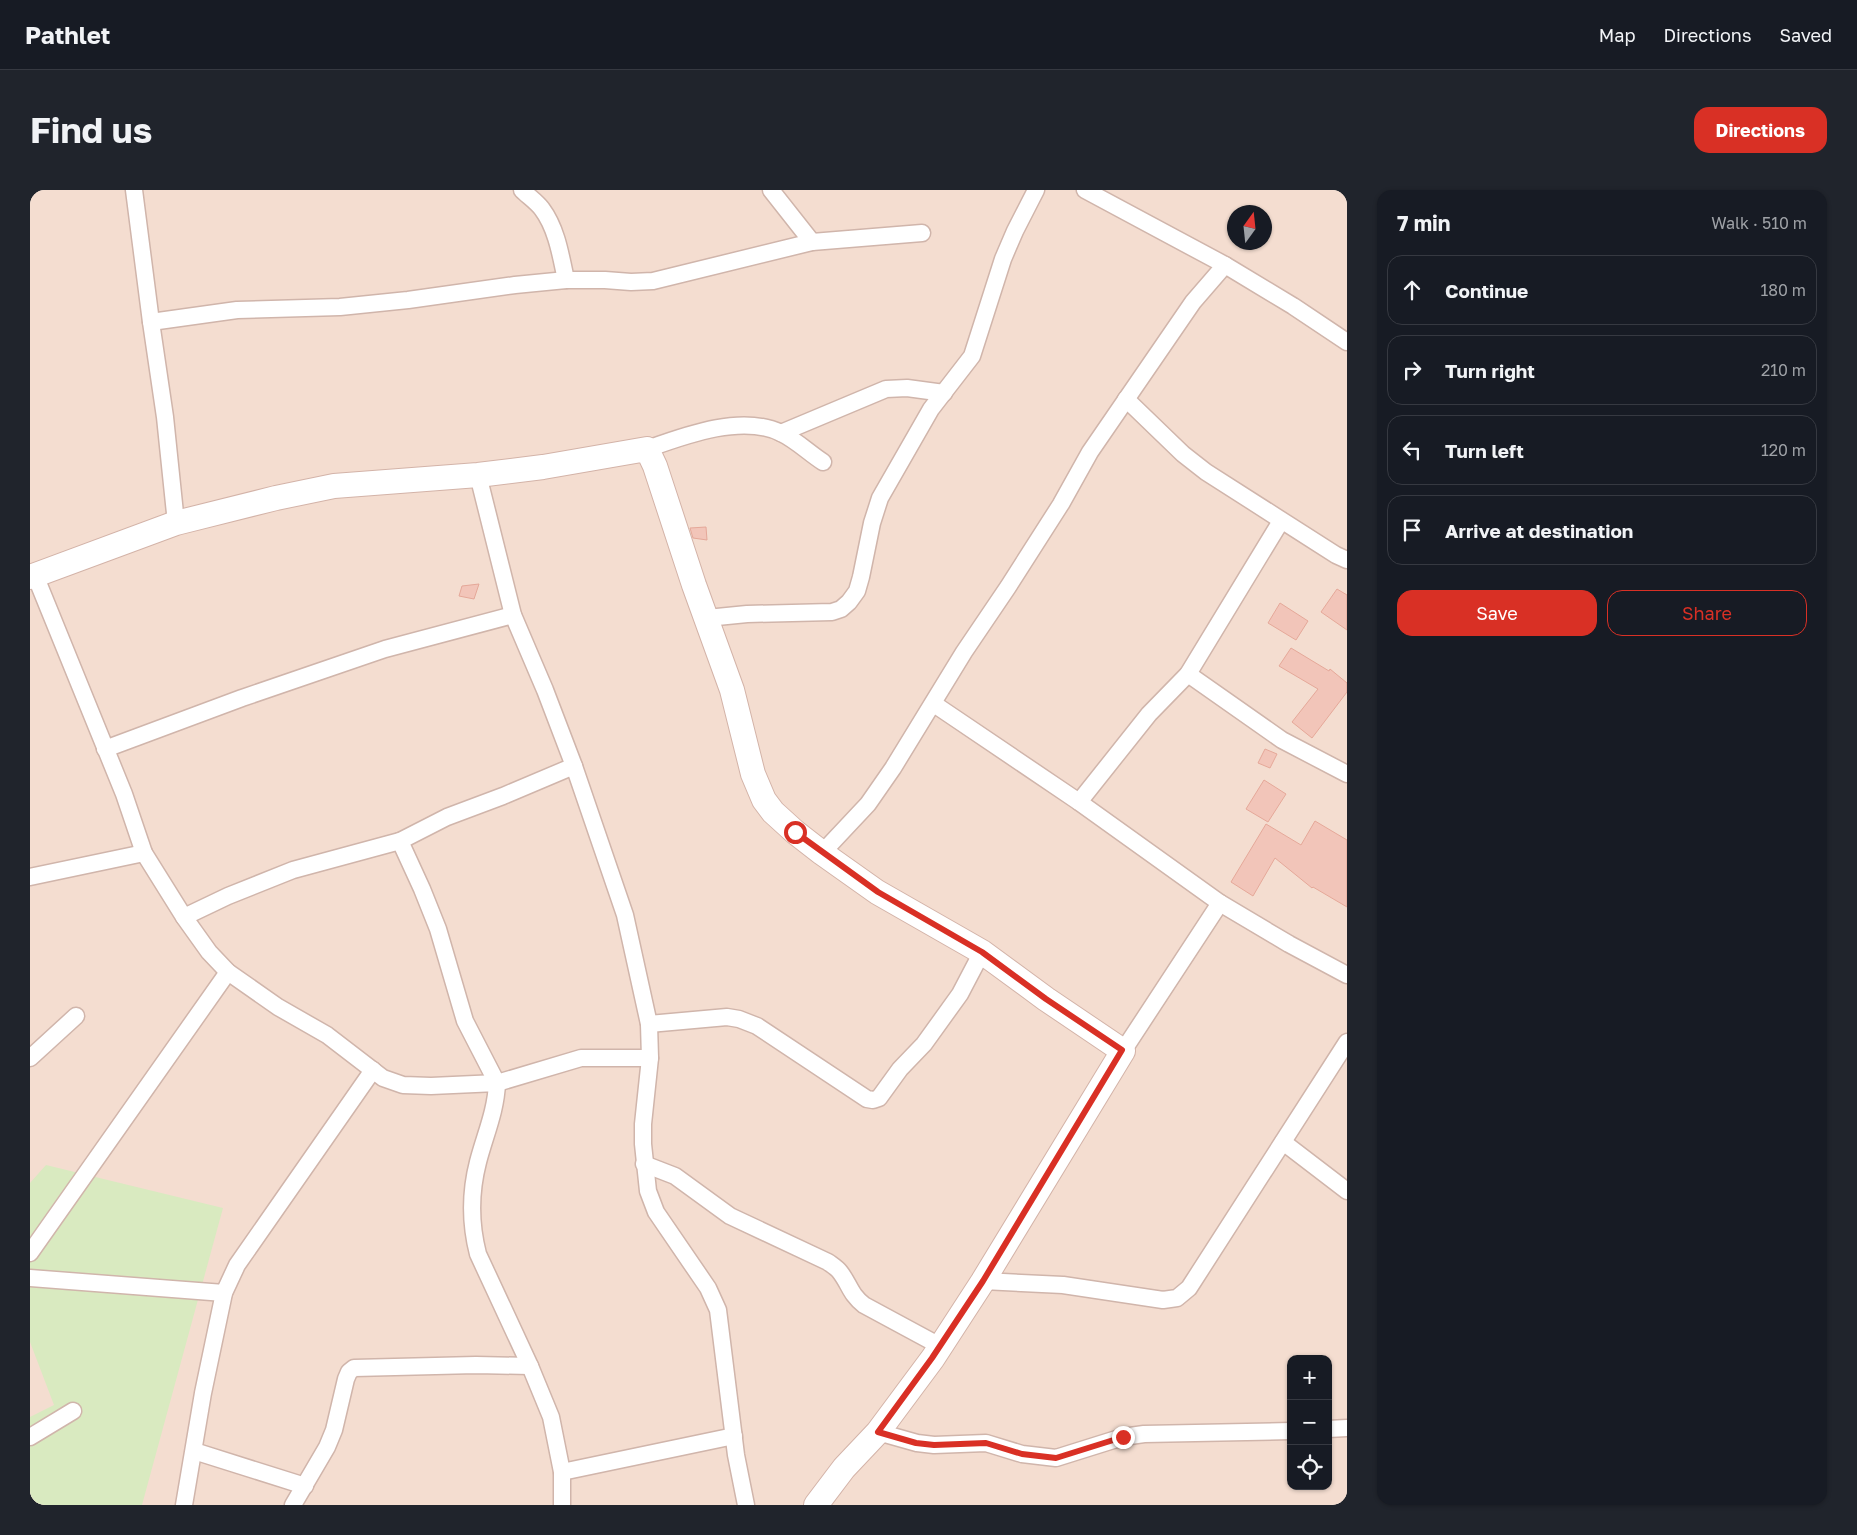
<!DOCTYPE html>
<html lang="en">
<head>
<meta charset="utf-8">
<style>
	body { margin:0; font-family:"Golos Text",sans-serif; background:#20242c; color:#f1f3f6 }
	.controls { position:absolute; right:15px; bottom:15px; display:grid; overflow:hidden; border-radius:10px; box-shadow:0 1px 4px #0004 }
	.controls button { width:45px; height:45px; display:grid; place-items:center; padding:0; border:0; border-bottom:1px solid #363941; background:#171b24; color:#f1f3f6; font:25px sans-serif }
	.compass { position:absolute; left:1197px; top:15px; width:45px; height:45px; border-radius:50%; background:#171b24; box-shadow:0 1px 4px #0004; rotate:15deg }
	.stop { position:absolute; width:15px; height:15px; margin:-11px; border:4px solid #d93025; border-radius:50%; background:#fff }
	.stop.end { background:#d93025; border-color:#fff; box-shadow:0 1px 5px #0008 }
	.list { margin:0; padding:0; list-style:none }
	h2 { display:flex; justify-content:space-between; align-items:center; height:65px; margin:0; padding:0 20px; font-size:21px }
	h2 small { font-size:16px; font-weight:400; color:#9ea1a6 }
	.list li { display:grid; grid-template-columns:32px 1fr auto; gap:15px; align-items:center; box-sizing:border-box; height:70px; margin:0 10px 10px; padding:0 10px; border:1px solid #363941; border-radius:15px }
	.list b { display:block; font-size:19px; white-space:nowrap }
	.list em { font-size:16px; font-style:normal; color:#9ea1a6 }
	.actions { display:flex; gap:10px; padding:15px 20px }
	.actions a { flex:1; padding:11px 0; border:1px solid #d93025; border-radius:15px; text-align:center; font-size:18px; color:#d93025 }
	.actions .main { background:#d93025; color:#fff }
	.icon { flex:none; width:28px; height:28px; fill:none; stroke:currentColor; stroke-width:2; stroke-linecap:round; stroke-linejoin:round }
	.map { position:relative; flex:none; width:1317px; height:1315px; overflow:hidden; border-radius:15px }
	header { display:flex; align-items:center; gap:30px; box-sizing:border-box; height:70px; padding:0 25px; background:#171b24; border-bottom:1px solid #363941 }
	header strong { font-size:24px }
	nav { display:flex; gap:28px; margin-inline-start:auto; font-size:18px }
	.intro { display:flex; align-items:center; justify-content:space-between; box-sizing:border-box; height:120px; padding:0 30px }
	h1 { margin:0; font-size:35px }
	.button { padding:12px 22px; border-radius:15px; background:#d93025; color:#fff; font-size:18px; font-weight:700 }
	main { display:flex; gap:30px; padding:0 30px }
	aside { flex:1; background:#171b24; border-radius:15px; box-shadow:0 1px 4px #0004 }
	.map>svg:first-child { display:block }
</style>
</head>
<body>
<header>
<strong>Pathlet</strong>
<nav><a>Map</a><a>Directions</a><a>Saved</a></nav>
</header>
<div class="intro"><h1>Find us</h1><a class="button">Directions</a></div>
<main>
<div class="map">
<svg width="1317" height="1315" viewBox="0 0 1317 1315">
	<rect width="100%" height="100%" fill="#fcede2"/>
	<path fill="#f4ddd0" fill-rule="evenodd" d="M0,0H1317V1315H0ZM1204,22H1234V52H1204ZM1261,1169H1298V1296H1261Z"/>
	<polygon fill="#d9eac0" points="16,975 193,1018 112,1315 0,1315 0,1227 24,1215 0,1152 0,993"/>
	<g fill="#f2c5b9" stroke="#e5a899">
		<polygon points="676,337 677,350 663,348 660,338"/>
		<polygon points="449,394 444,409 429,406 432,396"/>
		<polygon points="1307,399 1317,405 1317,440 1291,422"/>
		<polygon points="1250,413 1278,431 1266,450 1238,433"/>
		<polygon points="1261,458 1299,481 1300,479 1317,493 1317,502 1282,548 1262,532 1288,499 1249,476"/>
		<polygon points="1235,559 1247,564 1240,578 1228,573"/>
		<polygon points="1234,590 1256,604 1238,632 1216,619"/>
		<polygon points="1285,631 1317,650 1317,717 1283,697 1282,698 1245,668 1223,706 1201,692 1236,634 1271,655"/>
	</g>
	<g fill="none" stroke-linecap="round" stroke-linejoin="round">
		<defs>
			<g id="street">
				<polyline points="104,0 121,132 135,227 146,333"/>
				<path d="M492,0C498,6 507,12 512,19C527,39 531,67 536,90"/>
				<polyline points="741,0 782,52"/>
				<polyline points="1055,0 1195,75 1263,116 1317,152"/>
				<polyline points="121,132 207,120 310,117 378,110 485,95 536,90 575,90 601,92 623,91 782,52 892,43"/>
				<polyline points="1096,209 1153,264 1176,282 1306,365 1317,370"/>
				<polyline points="751,243 856,199 877,198 914,203"/>
				<path d="M617,259C656,245 712,224 751,243C766,250 779,263 793,272"/>
				<polyline points="448,285 483,425 515,500 544,576 595,725 619,834 620,868 613,934 613,954 618,1001 626,1022 678,1098 688,1120 706,1265 716,1315"/>
				<path d="M5,385L94,604L114,663L154,727L179,762L198,782L248,817L297,845L353,888L373,895L401,896L467,893C466,921 455,945 448,972C440,1003 440,1033 448,1064L500,1176L521,1227L532,1282V1315"/>
				<polyline points="677,428 717,424 802,422 811,419 819,412 827,401 831,387 842,333 850,308 901,219 942,166 973,69 985,41 1006,0"/>
				<polyline points="1158,484 1252,550 1317,584"/>
				<polyline points="904,514 1049,612 1190,713 1259,754 1317,785"/>
				<polyline points="75,559 212,508 355,459 483,425"/>
				<polyline points="1049,612 1119,524 1158,484 1251,331"/>
				<polyline points="370,651 392,699 408,739 435,831 467,893 551,868 620,868"/>
				<polyline points="792,663 838,614 863,578 934,462 978,397 1031,314 1060,262 1163,112 1195,75"/>
				<polyline points="0,687 114,663"/>
				<polyline points="154,727 198,706 263,680 370,651 417,627 473,606 544,576"/>
				<polyline points="619,834 697,827 709,829 727,836 837,909 843,910 849,908 870,879 894,854 930,804 952,762"/>
				<polyline points="1093,861 1190,713"/>
				<polyline points="0,868 46,826"/>
				<polyline points="1253,952 1317,1001"/>
				<path d="M614,974L645,986L700,1026L798,1072C802,1075 807,1078 810,1082C820,1095 820,1104 834,1115L910,1156"/>
				<polyline points="0,1063 198,782"/>
				<polyline points="0,1088 194,1103"/>
				<polyline points="953,1091 1033,1095 1133,1110 1147,1108 1159,1098 1317,852"/>
				<polyline points="1298,1239 1317,1238"/>
				<polyline points="848,1242 887,1253 904,1255 956,1253 992,1264 1026,1268 1093,1247 1114,1244 1261,1241"/>
				<polyline points="0,1247 43,1221"/>
				<polyline points="164,1261 275,1296"/>
				<polyline points="532,1282 704,1246"/>
				<polyline points="154,1315 173,1203 194,1103 207,1075 343,880"/>
				<polyline points="263,1315 297,1257 304,1240 316,1189 319,1182 324,1178 446,1175 500,1176"/>
			</g>
			<polyline id="secondary" points="0,387 146,333 246,308 304,296 448,285 513,277 617,259 625,276 664,395 702,500 723,584 734,610 743,622 765,642 792,663 847,702 952,762 1016,809 1093,861 953,1091 903,1168 848,1242 814,1278 786,1315"/>
		</defs>
		<use href="#street" stroke="#d0b5ab" stroke-width="19"/>
		<use href="#secondary" stroke="#d3b3a8" stroke-width="26"/>
		<use href="#street" stroke="#fff" stroke-width="16"/>
		<use href="#secondary" stroke="#fff" stroke-width="24"/>
	</g>
	<g fill="none" stroke-linecap="round" stroke-linejoin="round">
		<polyline stroke="#d93025" stroke-width="6" points="765,642 848,702 952,762 1016,809 1092,860 953,1091 902,1168 848,1242 886,1253 904,1255 956,1253 992,1264 1026,1268 1093,1247"/>
	</g>
</svg>
<div class="controls">
<button>+</button>
<button>−</button>
<button><svg class="icon" aria-label="locate" viewBox="0 0 24 24"><circle cx="12" cy="12" r="6"/><path d="M12 2v4M12 18v4M2 12h4M18 12h4"/></svg></button>
</div>
<svg class="compass" viewBox="-18 -18 36 36"><path d="M0-13l5 13h-10z" fill="#e53935"/><path d="M0 13l5-13h-10z" fill="#9ea1a6"/></svg>
<div class="stop" style="left:765px;top:642px"></div>
<div class="stop end" style="left:1093px;top:1247px"></div>
</div>
<aside>
<h2>7 min<small>Walk · 510 m</small></h2>
<ul class="list">
<li><svg class="icon" aria-label="ahead" viewBox="0 0 24 24"><path d="M12 20V5M6 11l6-6 6 6"/></svg><div><b>Continue</b></div><em>180 m</em></li>
<li><svg class="icon" aria-label="right" viewBox="0 0 24 24"><path d="M7 20v-9h11M14 6l5 5-5 5"/></svg><div><b>Turn right</b></div><em>210 m</em></li>
<li><svg class="icon" aria-label="left" viewBox="0 0 24 24"><path d="M17 20v-9H6M10 6l-5 5 5 5"/></svg><div><b>Turn left</b></div><em>120 m</em></li>
<li><svg class="icon" aria-label="arrive" viewBox="0 0 24 24"><path d="M6 21V4h12l-3 4 3 4H6"/></svg><div><b>Arrive at destination</b></div></li>
</ul>
<div class="actions"><a class="main">Save</a><a>Share</a></div>
</aside>
</main>
</body>
</html>
